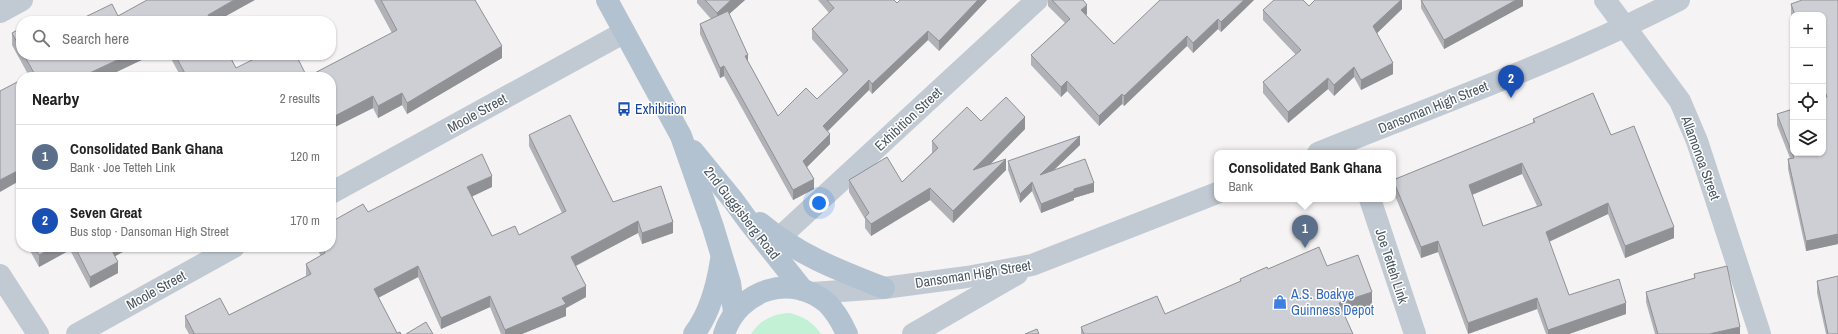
<!DOCTYPE html>
<html lang="en">
<head>
<meta charset="utf-8">
<style>
	body { margin:0; font-family:"Archivo Narrow",sans-serif; background:#f6f6f6; color:#222 }
	.controls { position:absolute; right:12px; top:12px; display:grid; overflow:hidden; border-radius:8px; box-shadow:0 1px 3px #0004 }
	.controls button { width:36px; height:36px; display:grid; place-items:center; padding:0; border:0; border-bottom:1px solid #e0e0e0; background:#fff; color:#222; font:20px sans-serif }
	.you { position:absolute; left:819px; top:203px; width:14px; height:14px; margin:-10px; border:3px solid #fff; border-radius:50%; background:#1a73e8; box-shadow:0 0 0 6px #1a73e833 }
	.badge { display:grid; place-items:center; width:26px; height:26px; border-radius:50%; background:#b45309; color:#fff; font-size:13px; font-weight:700 }
	.pin { position:absolute; translate:-50% -33px; filter:drop-shadow(0 1px 2px #0008) }
	.pin::after { content:''; position:absolute; top:21px; width:14px; height:12px; background:inherit; clip-path:polygon(0 0,100% 0,50% 100%) }
	.popup { position:absolute; left:1214px; top:150px; width:182px; height:52px; box-sizing:border-box; display:grid; place-content:center; border-radius:8px; background:#fff; filter:drop-shadow(0 1px 3px #0005); font-size:13px; white-space:nowrap; color:#767676 }
	.popup b { font-size:15px; color:#222 }
	.popup::after { content:''; position:absolute; left:50%; top:100%; margin-left:-8px; border:8px solid transparent; border-top-color:#fff }
	.list { margin:0; padding:0; list-style:none }
	h2 { display:flex; justify-content:space-between; align-items:center; height:52px; margin:0; padding:0 16px; font-size:17px }
	h2 small { font-size:13px; font-weight:400; color:#767676 }
	.list li { display:grid; grid-template-columns:26px 1fr auto; gap:12px; align-items:center; box-sizing:border-box; height:64px; padding:0 16px; border-top:1px solid #e0e0e0 }
	.list b { display:block; font-size:15px; white-space:nowrap }
	.list p { margin:0; font-size:13px; white-space:nowrap; color:#767676 }
	.list em { font-size:13px; font-style:normal; color:#767676 }
	.icon { flex:none; width:22px; height:22px; fill:none; stroke:currentColor; stroke-width:2; stroke-linecap:round; stroke-linejoin:round }
	.map { position:relative; flex:none; width:1838px; height:334px; overflow:hidden }
	.search { position:absolute; background:#fff; box-shadow:0 1px 3px #0004; left:16px; top:16px; width:320px; height:44px; display:flex; align-items:center; gap:10px; box-sizing:border-box; padding:0 14px; border-radius:16px; color:#767676; font-size:15px }
	.panel { position:absolute; background:#fff; box-shadow:0 1px 3px #0004; left:16px; top:72px; width:320px; height:180px; border-radius:16px }
	.map>svg:first-child { display:block }
</style>
</head>
<body>
<div class="map">
<svg width="1838" height="334" viewBox="0 0 1838 334">
	<rect width="100%" height="100%" fill="#f5f3f3"/>
	<path fill="#c3f1d5" d="M790,313C804,317 813,322 821,334H751C761,319 773,314 790,313Z"/>
	<g fill="none" stroke-linecap="round" stroke-linejoin="round">
		<g stroke="#c1cad2" stroke-width="22">
			<polyline points="1605,0 1680,101 1697,141 1760,334"/>
			<polyline points="0,12 22,0"/>
			<path d="M1318,153C1439,104 1562,60 1679,0"/>
			<polyline points="331,193 623,33"/>
			<polyline points="1370,199 1415,334"/>
			<polyline points="779,238 1037,0"/>
			<polyline points="0,275 38,334"/>
			<polyline points="812,293 884,288 967,277 1032,265 1217,193"/>
			<polyline points="77,334 234,247"/>
			<polyline points="913,334 1017,274"/>
		</g>
		<g stroke="#b3c2d1" stroke-width="22">
			<polyline points="607,0 681,136 713,227 730,283 734,312"/>
			<polyline points="693,151 733,200 749,222 803,290"/>
			<path d="M760,223C798,255 838,270 884,288"/>
			<path d="M694,334C710,313 717,286 721,260"/>
			<path d="M724,334C738,290 791,272 827,303C836,312 842,323 847,334"/>
		</g>
	</g>
	<g fill="#b0b2b7" fill-rule="evenodd">
		<polygon points="374,0 475,0 502,58 407,114 402,105 378,118 373,108 331,129 331,77 181,77 169,55 229,55 236,68 274,56 307,77 392,33"/>
		<polygon points="697,0 745,0 729,14 748,62 778,116 817,99 843,74 812,39 812,29 829,13 818,0 894,0 897,3 987,0 939,51 928,40 872,94 869,90 827,131 830,144 807,167 814,189 793,200 724,76 720,78 700,34 700,24 711,19 697,3"/>
		<polygon points="1048,0 1083,0 1087,14 1086,15 1114,44 1254,0 1221,32 1218,29 1193,53 1187,46 1124,106 1122,104 1099,126 1067,91 1061,97 1031,65 1031,55 1065,23 1048,6"/>
		<polygon points="1402,0 1402,9 1377,33 1393,74 1361,90 1354,77 1334,96 1328,89 1288,123 1263,93 1263,82 1296,55 1263,20 1263,10"/>
		<polygon points="1421,0 1523,0 1523,6 1444,49 1421,8"/>
		<polygon points="1838,0 1838,244 1806,251 1788,169 1788,159 1790,158 1777,125 1777,114 1823,98 1823,15 1793,15 1793,20 1791,15 1791,4"/>
		<polygon points="21,28 21,55 152,55 106,77 26,77 29,76 12,45 12,33"/>
		<path d="M1533,119L1611,135L1674,238L1625,258L1608,214L1549,242L1569,295L1626,314L1569,334H1546L1537,309L1468,334L1438,252L1421,258L1393,191V180L1533,123ZM1522,174L1537,206L1483,226L1472,195Z"/>
		<polygon points="981,121 1025,129 990,164 1006,170 953,223 930,200 871,236 865,228 865,219 849,192 849,180 902,182 932,153 932,141"/>
		<polygon points="529,135 613,202 673,233 642,244 638,233 576,266 586,297 566,308 566,316 522,334 501,334 490,307 441,329 418,277 378,298 397,333 401,334 189,334 185,327 185,316 229,315 306,276 306,264 321,256 316,247 331,247 368,212 492,187 472,196 492,236 519,235 562,213 529,146"/>
		<polygon points="1080,145 1054,170 1094,192 1074,198 1074,200 1041,213 1032,191 1020,203 1008,170 1008,161"/>
		<polygon points="20,220 21,220 21,233 20,232"/>
		<polygon points="28,247 132,247 115,256 118,273 90,288 70,250 39,267"/>
		<polygon points="1327,266 1372,305 1344,314 1353,334 1081,334 1081,327 1165,314 1240,282 1240,279 1268,269"/>
		<polygon points="1694,274 1740,334 1655,334 1646,302 1646,292 1694,278"/>
		<polygon points="1817,281 1838,334 1826,334 1817,293"/>
	</g>
	<g fill="#909195">
		<polygon points="234,0 255,0 217,21 208,21 208,15"/>
		<polygon points="731,0 745,0 717,25 717,13"/>
		<polygon points="978,0 987,0 939,51 939,41"/>
		<polygon points="1244,0 1254,0 1221,32 1221,22"/>
		<polygon points="1401,0 1402,0 1402,9 1373,37 1373,26"/>
		<polygon points="1516,0 1523,0 1523,6 1444,49 1444,40"/>
		<polygon points="1087,5 1087,14 1081,20 1081,10"/>
		<polygon points="1218,19 1218,29 1193,53 1193,43"/>
		<polygon points="928,31 928,40 872,94 872,84"/>
		<polygon points="1187,36 1187,46 1124,106 1124,96"/>
		<polygon points="502,46 502,58 407,114 407,103"/>
		<polygon points="128,55 152,55 106,77 81,77"/>
		<polygon points="748,55 748,65 745,56"/>
		<polygon points="1393,63 1393,74 1361,90 1361,80"/>
		<polygon points="724,66 724,76 720,78 720,68"/>
		<polygon points="1354,67 1354,77 1334,96 1334,85"/>
		<polygon points="200,74 200,77 194,77"/>
		<polygon points="1328,78 1328,89 1288,123 1288,112"/>
		<polygon points="869,80 869,90 823,136 823,126"/>
		<polygon points="1067,81 1067,91 1061,97 1061,87"/>
		<polygon points="402,93 402,105 378,118 378,106"/>
		<polygon points="1122,94 1122,104 1099,126 1099,116"/>
		<polygon points="373,96 373,108 331,129 331,118"/>
		<polygon points="1025,117 1025,129 973,182 973,170"/>
		<polygon points="830,134 830,144 803,171 803,161"/>
		<polygon points="1080,136 1080,145 1040,183 1040,175"/>
		<polygon points="1006,159 1006,170 953,223 953,211"/>
		<polygon points="1522,163 1522,174 1469,196 1469,185"/>
		<polygon points="21,169 21,180 0,192 0,180"/>
		<polygon points="492,176 492,187 467,199 467,187"/>
		<polygon points="814,179 814,189 793,200 793,190"/>
		<polygon points="1032,182 1032,191 1020,203 1020,194"/>
		<polygon points="1094,183 1094,192 1074,198 1074,200 1041,213 1041,204 1074,189"/>
		<polygon points="930,188 930,200 871,236 871,224"/>
		<polygon points="1608,203 1608,214 1546,243 1546,232"/>
		<polygon points="638,221 638,233 571,268 571,257"/>
		<polygon points="673,222 673,233 642,244 642,233"/>
		<polygon points="1674,227 1674,238 1625,258 1625,246"/>
		<polygon points="1838,234 1838,244 1806,251 1806,241"/>
		<polygon points="1438,241 1438,252 1421,258 1421,247"/>
		<polygon points="55,247 70,247 70,250 39,267 39,255"/>
		<polygon points="110,247 132,247 110,259"/>
		<polygon points="118,262 118,273 90,288 90,277"/>
		<polygon points="418,266 418,277 374,300 374,289"/>
		<polygon points="586,286 586,297 566,308 566,316 522,334 505,334 505,330 562,298"/>
		<polygon points="1372,292 1372,305 1339,316 1339,303"/>
		<polygon points="490,296 490,307 441,329 441,318"/>
		<polygon points="1537,298 1537,309 1468,334 1468,323"/>
		<polygon points="1626,303 1626,314 1569,334 1548,334 1548,330"/>
		<polygon points="1740,327 1740,334 1709,334"/>
	</g>
	<g fill="#cdcfd5" stroke="#909195" fill-rule="evenodd">
		<polygon points="147,0 234,0 208,15 211,21 77,21 112,4 118,16"/>
		<polygon points="381,0 475,0 502,46 407,103 402,93 378,106 373,96 331,118 331,77 201,77 200,74 194,77 187,77 175,55 229,55 236,68 262,55 273,55 274,56 276,55 296,55 307,77 397,30"/>
		<polygon points="705,0 731,0 717,13"/>
		<polygon points="827,0 894,0 897,3 900,0 978,0 939,41 928,31 872,84 869,80 823,126 830,134 803,161 814,179 793,190 724,66 720,68 700,24 728,11 748,55 745,56 778,116 806,88 817,99 848,70 812,29 834,8"/>
		<polygon points="1052,0 1083,0 1087,5 1081,10 1114,44 1160,0 1244,0 1221,22 1218,19 1193,43 1187,36 1124,96 1122,94 1099,116 1067,81 1061,87 1031,55 1070,19"/>
		<polygon points="1274,0 1303,0 1309,6 1315,0 1401,0 1373,26 1393,63 1361,80 1354,67 1334,85 1328,78 1288,112 1263,82 1301,50 1263,10"/>
		<polygon points="1421,0 1516,0 1444,40"/>
		<polygon points="1802,0 1838,0 1838,234 1806,241 1788,159 1794,158 1777,114 1793,109 1793,153 1823,153 1823,98 1827,97 1823,86 1823,15 1795,15 1791,4"/>
		<polygon points="21,28 21,50 12,33"/>
		<polygon points="24,55 128,55 81,77 26,77 34,73"/>
		<polygon points="21,80 21,169 0,180 0,91"/>
		<path d="M1593,93L1611,135L1634,126L1674,227L1625,246L1608,203L1546,232L1569,295L1619,279L1626,303L1548,330L1537,298L1468,323L1438,241L1421,247L1393,180L1535,122L1533,119ZM1522,163L1542,205L1483,226L1469,185Z"/>
		<polygon points="1006,97 1025,117 973,170 1006,159 953,211 930,188 871,224 865,217 869,213 849,180 887,157 902,182 938,148 932,141 967,107 981,121"/>
		<polygon points="570,115 613,202 661,186 673,222 642,233 638,221 571,257 586,286 562,298 566,304 505,330 490,296 441,318 418,266 374,289 397,333 400,332 401,334 193,334 194,333 185,316 220,298 229,315 311,274 306,264 325,253 322,247 331,247 331,222 363,204 368,212 482,154 492,176 467,187 492,236 515,226 519,235 566,211 529,135"/>
		<polygon points="1080,136 1040,175 1085,159 1094,183 1074,189 1074,191 1041,204 1032,182 1020,194 1008,161"/>
		<polygon points="34,247 55,247 39,255"/>
		<polygon points="75,247 110,247 118,262 90,277"/>
		<polygon points="1319,247 1327,266 1358,255 1372,292 1339,303 1353,334 1084,334 1081,327 1157,296 1165,314 1241,281 1240,279 1267,267 1268,269"/>
		<polygon points="1727,266 1740,327 1709,334 1658,334 1646,292 1695,278 1694,274"/>
		<polygon points="1838,276 1838,334 1828,334 1817,281"/>
		<polygon points="426,322 433,334 406,334"/>
		<polygon points="1037,329 1039,334 1025,334"/>
	</g>
	<defs>
		<symbol id="bus-bare" viewBox="-9 -9 18 18"><path d="M-5-6H5V4H4V6H2V4H-2V6H-4V4H-5ZM-3.5-4V0h7V-4ZM-3.5 1.2v1.5H-2V1.2ZM2 1.2v1.5H3.5V1.2Z" fill="#1a4fb4" stroke="#fff" stroke-width="2.5" paint-order="stroke"/></symbol>
		<symbol id="shop-bare" viewBox="-9 -9 18 18"><path d="M-5-2.5h2.3a2.7 3.5 0 0 1 5.4 0H5L5.5 6h-11ZM-1.5-2.5h3a1.5 2.3 0 0 0-3 0Z" fill="#3f7fe0" stroke="#fff" stroke-width="2.5" paint-order="stroke"/></symbol>
	</defs>
	<g fill-rule="evenodd">
		<use href="#bus-bare" x="614" y="99" width="20" height="20"/>
		<use href="#shop-bare" x="1270" y="292" width="20" height="20"/>
	</g>
	<g text-anchor="middle" dominant-baseline="central" stroke-width="3" stroke-linejoin="round" paint-order="stroke">
		<g font-size="14" fill="#4a5661" stroke="#fff">
			<text transform="translate(1433 107) rotate(-22)">Dansoman High Street</text>
			<text transform="translate(477 113) rotate(-29)">Moole Street</text>
			<text transform="translate(908 119) rotate(-43)">Exhibition Street</text>
			<text transform="translate(1701 158) rotate(70)">Allamonoa Street</text>
			<text transform="translate(742 213) rotate(52)">2nd Guggisberg Road</text>
			<text transform="translate(1392 266) rotate(72)">Joe Tetteh Link</text>
			<text transform="translate(973 274) rotate(-9)">Dansoman High Street</text>
			<text transform="translate(156 290) rotate(-29)">Moole Street</text>
		</g>
		<g font-size="14" fill="#164399" stroke="#fff" text-anchor="start">
			<text x="635" y="109">Exhibition</text>
		</g>
		<g font-size="14" fill="#366cbe" stroke="#fff" text-anchor="start">
			<text x="1291" y="294">A.S. Boakye<tspan x="1291" dy="16">Guinness Depot</tspan></text>
		</g>
	</g>
</svg>
<div class="controls">
<button>+</button>
<button>−</button>
<button><svg class="icon" aria-label="locate" viewBox="0 0 24 24"><circle cx="12" cy="12" r="6"/><path d="M12 2v4M12 18v4M2 12h4M18 12h4"/></svg></button>
<button><svg class="icon" aria-label="layers" viewBox="0 0 24 24"><path d="M12 4l9 5-9 5-9-5zM3 14l9 5 9-5"/></svg></button>
</div>
<div class="you"></div>
<div class="pin badge" style="left:1305px;top:248px;background:#5c6f8a">1</div>
<div class="popup"><b>Consolidated Bank Ghana</b>Bank</div>
<div class="pin badge" style="left:1511px;top:98px;background:#1a4fb4">2</div>
<div class="search"><svg class="icon" aria-label="search" viewBox="0 0 24 24"><circle cx="10" cy="10" r="6"/><path d="M15 15l6 6"/></svg>Search here</div>
<section class="panel">
<h2>Nearby<small>2 results</small></h2>
<ul class="list">
<li><span class="badge" style="background:#5c6f8a">1</span><div><b>Consolidated Bank Ghana</b><p>Bank · Joe Tetteh Link</p></div><em>120 m</em></li>
<li><span class="badge" style="background:#1a4fb4">2</span><div><b>Seven Great</b><p>Bus stop · Dansoman High Street</p></div><em>170 m</em></li>
</ul>
</section>
</div>
</body>
</html>
